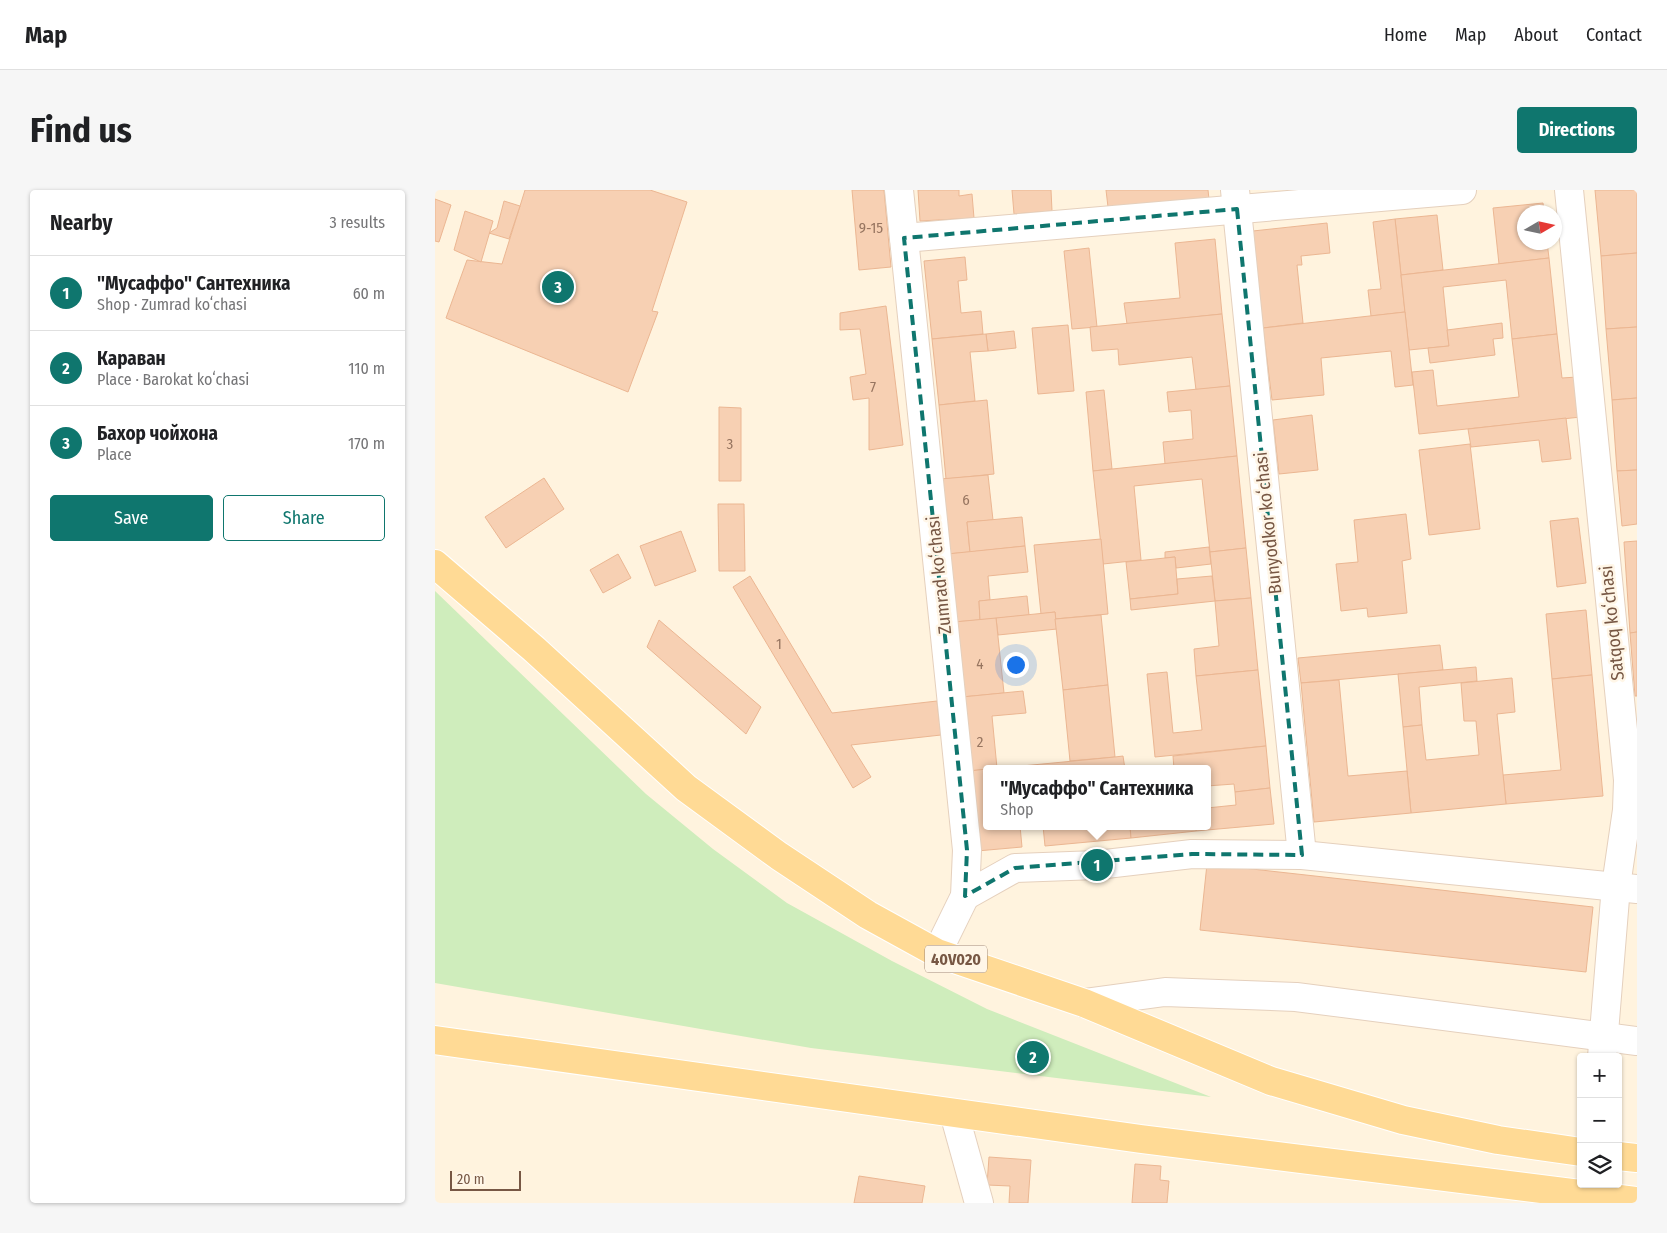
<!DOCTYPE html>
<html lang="en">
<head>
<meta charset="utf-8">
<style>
	body { margin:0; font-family:"Fira Sans Condensed",sans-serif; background:#f6f6f6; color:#202124 }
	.controls { position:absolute; right:15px; bottom:15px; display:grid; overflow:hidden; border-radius:5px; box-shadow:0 1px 4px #0004 }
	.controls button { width:45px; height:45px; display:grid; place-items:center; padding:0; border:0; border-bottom:1px solid #e0e0e0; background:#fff; color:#202124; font:25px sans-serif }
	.compass { position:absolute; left:1082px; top:15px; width:45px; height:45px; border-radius:50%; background:#fff; box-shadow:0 1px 4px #0004; rotate:81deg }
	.scale { position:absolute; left:15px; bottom:12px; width:71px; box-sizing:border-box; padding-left:5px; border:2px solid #775744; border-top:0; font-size:14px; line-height:18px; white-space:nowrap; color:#775744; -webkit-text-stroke:4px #fff6e7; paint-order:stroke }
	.you { position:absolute; left:580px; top:474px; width:18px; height:18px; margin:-12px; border:4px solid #fff; border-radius:50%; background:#1a73e8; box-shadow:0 0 0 8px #1a73e833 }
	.badge { display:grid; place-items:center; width:32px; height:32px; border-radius:50%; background:#0f766e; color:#fff; font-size:16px; font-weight:700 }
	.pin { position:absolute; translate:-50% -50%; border:2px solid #fff; box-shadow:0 1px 5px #0006 }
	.popup { position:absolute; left:548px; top:575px; width:228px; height:65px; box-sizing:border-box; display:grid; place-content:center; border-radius:5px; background:#fff; filter:drop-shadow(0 1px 4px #0005); font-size:16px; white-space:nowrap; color:#757577 }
	.popup b { font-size:19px; color:#202124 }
	.popup::after { content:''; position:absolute; left:50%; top:100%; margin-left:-10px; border:10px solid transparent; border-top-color:#fff }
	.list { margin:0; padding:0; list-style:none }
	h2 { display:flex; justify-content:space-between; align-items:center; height:65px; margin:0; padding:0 20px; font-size:21px }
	h2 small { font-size:16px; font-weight:400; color:#757577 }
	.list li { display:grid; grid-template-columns:32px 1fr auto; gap:15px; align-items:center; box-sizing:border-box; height:75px; padding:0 20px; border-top:1px solid #e0e0e0 }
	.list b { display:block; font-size:19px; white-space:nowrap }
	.list p { margin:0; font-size:16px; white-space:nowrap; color:#757577 }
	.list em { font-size:16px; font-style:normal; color:#757577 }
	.actions { display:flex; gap:10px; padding:15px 20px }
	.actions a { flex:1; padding:11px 0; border:1px solid #0f766e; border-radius:5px; text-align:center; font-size:18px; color:#0f766e }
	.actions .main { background:#0f766e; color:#fff }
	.icon { flex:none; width:28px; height:28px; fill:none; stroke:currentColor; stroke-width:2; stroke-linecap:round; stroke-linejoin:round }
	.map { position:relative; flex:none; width:1202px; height:1013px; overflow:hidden; border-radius:5px }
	header { display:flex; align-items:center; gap:30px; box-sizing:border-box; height:70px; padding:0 25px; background:#fff; border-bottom:1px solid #e0e0e0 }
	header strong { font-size:24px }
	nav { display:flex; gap:28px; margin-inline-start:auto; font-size:18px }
	.intro { display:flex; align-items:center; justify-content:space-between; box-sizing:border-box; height:120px; padding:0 30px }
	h1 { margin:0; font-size:35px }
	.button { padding:12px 22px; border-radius:5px; background:#0f766e; color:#fff; font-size:18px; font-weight:700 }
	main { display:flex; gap:30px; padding:0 30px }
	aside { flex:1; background:#fff; border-radius:5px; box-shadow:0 1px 4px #0004 }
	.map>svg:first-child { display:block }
</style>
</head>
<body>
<header>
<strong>Map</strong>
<nav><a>Home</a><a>Map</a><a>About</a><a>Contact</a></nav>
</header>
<div class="intro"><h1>Find us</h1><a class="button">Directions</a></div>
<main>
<aside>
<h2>Nearby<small>3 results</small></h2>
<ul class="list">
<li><span class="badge">1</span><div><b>&quot;Мусаффо&quot; Сантехника</b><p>Shop · Zumrad koʻchasi</p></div><em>60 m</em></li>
<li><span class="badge">2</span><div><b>Караван</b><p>Place · Barokat koʻchasi</p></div><em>110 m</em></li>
<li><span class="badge">3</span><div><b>Бахор чойхона</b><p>Place</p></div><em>170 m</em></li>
</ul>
<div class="actions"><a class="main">Save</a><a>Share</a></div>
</aside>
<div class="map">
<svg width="1202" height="1013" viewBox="0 0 1202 1013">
	<rect width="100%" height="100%" fill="#fff3de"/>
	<polygon fill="#cfedbc" points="0,401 211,604 278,659 352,713 457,771 552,819 776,907 376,858 0,793"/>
	<g fill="#f7d0b3" stroke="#ebb692">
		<polygon points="90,0 215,0 252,12 217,121 223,122 193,202 11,128 32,70 67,74"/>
		<polygon points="417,0 449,0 456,77 424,80"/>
		<polygon points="483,0 524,0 524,6 537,4 539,28 485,31"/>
		<polygon points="577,0 616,0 617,21 579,24"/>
		<polygon points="671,0 773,0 774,9 673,17"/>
		<polygon points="1160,0 1202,0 1202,63 1166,66"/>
		<polygon points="0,9 16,15 4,52 0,51"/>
		<polygon points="69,11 85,16 74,49 54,43 62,38"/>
		<polygon points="1108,13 1109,22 1090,22 1090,52 1112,52 1114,68 1064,74 1058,18"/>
		<polygon points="30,21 58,31 46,72 19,60"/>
		<polygon points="1002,25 1008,80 966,85 960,29"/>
		<polygon points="960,29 970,122 936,126 933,100 946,99 938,32"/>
		<polygon points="892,33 895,63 866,66 867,75 862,75 868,133 828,138 818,41"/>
		<polygon points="780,49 787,124 692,134 689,113 745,108 740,53"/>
		<polygon points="654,58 662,137 637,139 629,61"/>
		<polygon points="1202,63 1202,137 1171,139 1166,66"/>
		<polygon points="530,67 532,90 523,91 526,123 546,121 548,144 497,149 489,71"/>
		<polygon points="1114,68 1122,144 1077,149 1071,90 1008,97 1014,156 974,160 966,85"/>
		<polygon points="451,116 468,255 434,260 434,208 418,210 415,187 431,184 425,139 405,140 405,123"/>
		<polygon points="970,122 978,195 960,197 956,161 886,168 889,205 837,210 828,138"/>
		<polygon points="787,124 795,196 761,200 757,167 684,175 683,159 657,161 655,137"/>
		<polygon points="1067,133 1068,148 1058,149 1060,165 995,173 993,158 1014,156 1012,140"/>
		<polygon points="633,135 639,201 603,204 597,138"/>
		<polygon points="1202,137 1202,208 1177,210 1171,139"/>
		<polygon points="579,141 581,158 553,161 551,144"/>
		<polygon points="551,144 553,161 535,162 540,211 504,215 497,149"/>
		<polygon points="1122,144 1127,188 1142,187 1146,227 984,244 977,182 998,180 1002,216 1084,207 1077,149"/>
		<polygon points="795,196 802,266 730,274 728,252 758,249 756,220 734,222 732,202"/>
		<polygon points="669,200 677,279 658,281 651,202"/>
		<polygon points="1202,208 1202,280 1182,281 1177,210"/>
		<polygon points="552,210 559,284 511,289 504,215"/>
		<polygon points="284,217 306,218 306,291 284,291"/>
		<polygon points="877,225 883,280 844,284 838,230"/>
		<polygon points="1131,228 1136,269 1107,272 1104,250 1036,257 1033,239"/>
		<polygon points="1035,254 1045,339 994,345 984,260"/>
		<polygon points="802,266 811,358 775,362 767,289 699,296 706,370 668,374 658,281"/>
		<polygon points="1202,280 1202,334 1187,336 1182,281"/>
		<polygon points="553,285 558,330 532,332 535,362 512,364 505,289"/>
		<polygon points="109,288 129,319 71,358 50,327"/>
		<polygon points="283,314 309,314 310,381 284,381"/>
		<polygon points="971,324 976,369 967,371 972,423 933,427 932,418 906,421 901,374 923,372 919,330"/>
		<polygon points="587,327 590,356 535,362 532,332"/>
		<polygon points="1143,328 1151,393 1122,397 1115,331"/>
		<polygon points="246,341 261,381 220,396 205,356"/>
		<polygon points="666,349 673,424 620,429 620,422 606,424 599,355"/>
		<polygon points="1202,351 1202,442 1195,443 1189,352"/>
		<polygon points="590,356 593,382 553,386 555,410 544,411 545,430 519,432 512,364"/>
		<polygon points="774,357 776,374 741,378 740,367 730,368 730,362"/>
		<polygon points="811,358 816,408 780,411 775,362"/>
		<polygon points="183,364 196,388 168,403 155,380"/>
		<polygon points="740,367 743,404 695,409 691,372"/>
		<polygon points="315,386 397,523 502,511 506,545 416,555 436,587 418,598 298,397"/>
		<polygon points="777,386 780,411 696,420 695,409 743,404 742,389"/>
		<polygon points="592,406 594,425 545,430 544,411"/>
		<polygon points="816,408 823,480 761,486 759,459 784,456 780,411"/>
		<polygon points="1151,420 1157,485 1117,489 1111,424"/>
		<polygon points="620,422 622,439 563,445 561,428"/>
		<polygon points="666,425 673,495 628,500 620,429"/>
		<polygon points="561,428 569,503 527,507 519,432"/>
		<polygon points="224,430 326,517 311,544 212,457"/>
		<polygon points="1202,442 1202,506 1200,506 1195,443"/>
		<polygon points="1005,455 1008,480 866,493 863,468"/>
		<polygon points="1041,477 1042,491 984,497 987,535 968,537 963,484"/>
		<polygon points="823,480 831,556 720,567 712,484 732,482 738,543 767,540 761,486"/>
		<polygon points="1157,485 1168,606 1071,614 1068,585 1126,580 1117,489"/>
		<polygon points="1077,488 1080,522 1062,524 1071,614 976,623 968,537 987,535 991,570 1044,565 1041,531 1029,531 1026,493"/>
		<polygon points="904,490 913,586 972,581 976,623 879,632 866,493"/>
		<polygon points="673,495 680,567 635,571 628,500"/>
		<polygon points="588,501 591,523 557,526 562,578 534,581 527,507"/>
		<polygon points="831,556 835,598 800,602 799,594 772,596 772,579 739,579 738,566"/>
		<polygon points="688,566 690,579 556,579 680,567"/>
		<polygon points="552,579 552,636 585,636 587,657 542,661 534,581"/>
		<polygon points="835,598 839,634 761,641 761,636 772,636 772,618 801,615 800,602"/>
		<polygon points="608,636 695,636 696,648 610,656"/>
		<polygon points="695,636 761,636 761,641 696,648"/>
		<polygon points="772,674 1158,717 1151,782 765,740"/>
		<polygon points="554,967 596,970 593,1013 574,1013 575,996 552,995"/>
		<polygon points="700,974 726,976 725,990 734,991 732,1013 697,1013"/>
		<polygon points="424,986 490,996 487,1013 419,1013"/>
	</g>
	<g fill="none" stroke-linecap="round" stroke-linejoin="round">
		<defs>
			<g id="minor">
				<polyline points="464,0 532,660 530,706 502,763"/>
				<polyline points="800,0 867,665"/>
				<polyline points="1134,0 1193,590 1192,620 1181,696 1167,867"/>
				<polyline points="469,48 1027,0"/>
				<polyline points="530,706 580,678 662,675 757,664 867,665 1202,699"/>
				<polyline points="649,813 730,802 861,807 1202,851"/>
				<polyline points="519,923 544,1013"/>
			</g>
			<g id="major">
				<polyline points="0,374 99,459 251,598 344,666 433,725 502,763 649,813 836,891 968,930 1063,950 1146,962"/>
				<polyline points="0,850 706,949 1202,1011"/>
				<polyline points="1183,966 1202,968"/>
			</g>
		</defs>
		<use href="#minor" stroke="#e5d0bd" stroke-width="30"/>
		<use href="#major" stroke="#fff" stroke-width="30"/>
		<use href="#minor" stroke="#fff" stroke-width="28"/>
		<use href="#major" stroke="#ffda95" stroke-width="28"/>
	</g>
	<path fill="none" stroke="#0f766e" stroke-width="4" stroke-dasharray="10 6" stroke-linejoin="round" d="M802,19L867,665L757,664L580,678L530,706L532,660L469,48Z"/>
	<g text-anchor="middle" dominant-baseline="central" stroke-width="5" stroke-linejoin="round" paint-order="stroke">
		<g font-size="15" fill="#977560">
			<text x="436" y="38">9-15</text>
			<text x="438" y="197">7</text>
			<text x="295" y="254">3</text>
			<text x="531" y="310">6</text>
			<text x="344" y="454">1</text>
			<text x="545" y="474">4</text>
			<text x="545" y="552">2</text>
		</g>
		<rect fill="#fff6e7" stroke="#a08775" stroke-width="1" x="490" y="755.5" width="62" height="27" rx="4"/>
		<g font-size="16" font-weight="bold" fill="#775744">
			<text x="521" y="769">40V020</text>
		</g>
		<g font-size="18" fill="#775744" stroke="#fff6e7">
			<text transform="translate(833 333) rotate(-96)">Bunyodkor koʻchasi</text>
			<text transform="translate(504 385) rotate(-96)">Zumrad koʻchasi</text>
			<text transform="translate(1177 433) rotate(-96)">Satqoq koʻchasi</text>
		</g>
	</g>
</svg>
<div class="controls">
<button>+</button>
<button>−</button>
<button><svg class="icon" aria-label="layers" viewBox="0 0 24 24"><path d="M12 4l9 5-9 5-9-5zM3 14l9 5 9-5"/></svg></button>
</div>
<svg class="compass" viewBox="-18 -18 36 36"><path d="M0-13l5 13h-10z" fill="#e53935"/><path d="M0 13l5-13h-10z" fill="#757577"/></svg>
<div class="scale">20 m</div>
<div class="you"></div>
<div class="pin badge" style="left:662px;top:675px">1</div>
<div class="popup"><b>&quot;Мусаффо&quot; Сантехника</b>Shop</div>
<div class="pin badge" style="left:598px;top:867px">2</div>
<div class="pin badge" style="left:123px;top:97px">3</div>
</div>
</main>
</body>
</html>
